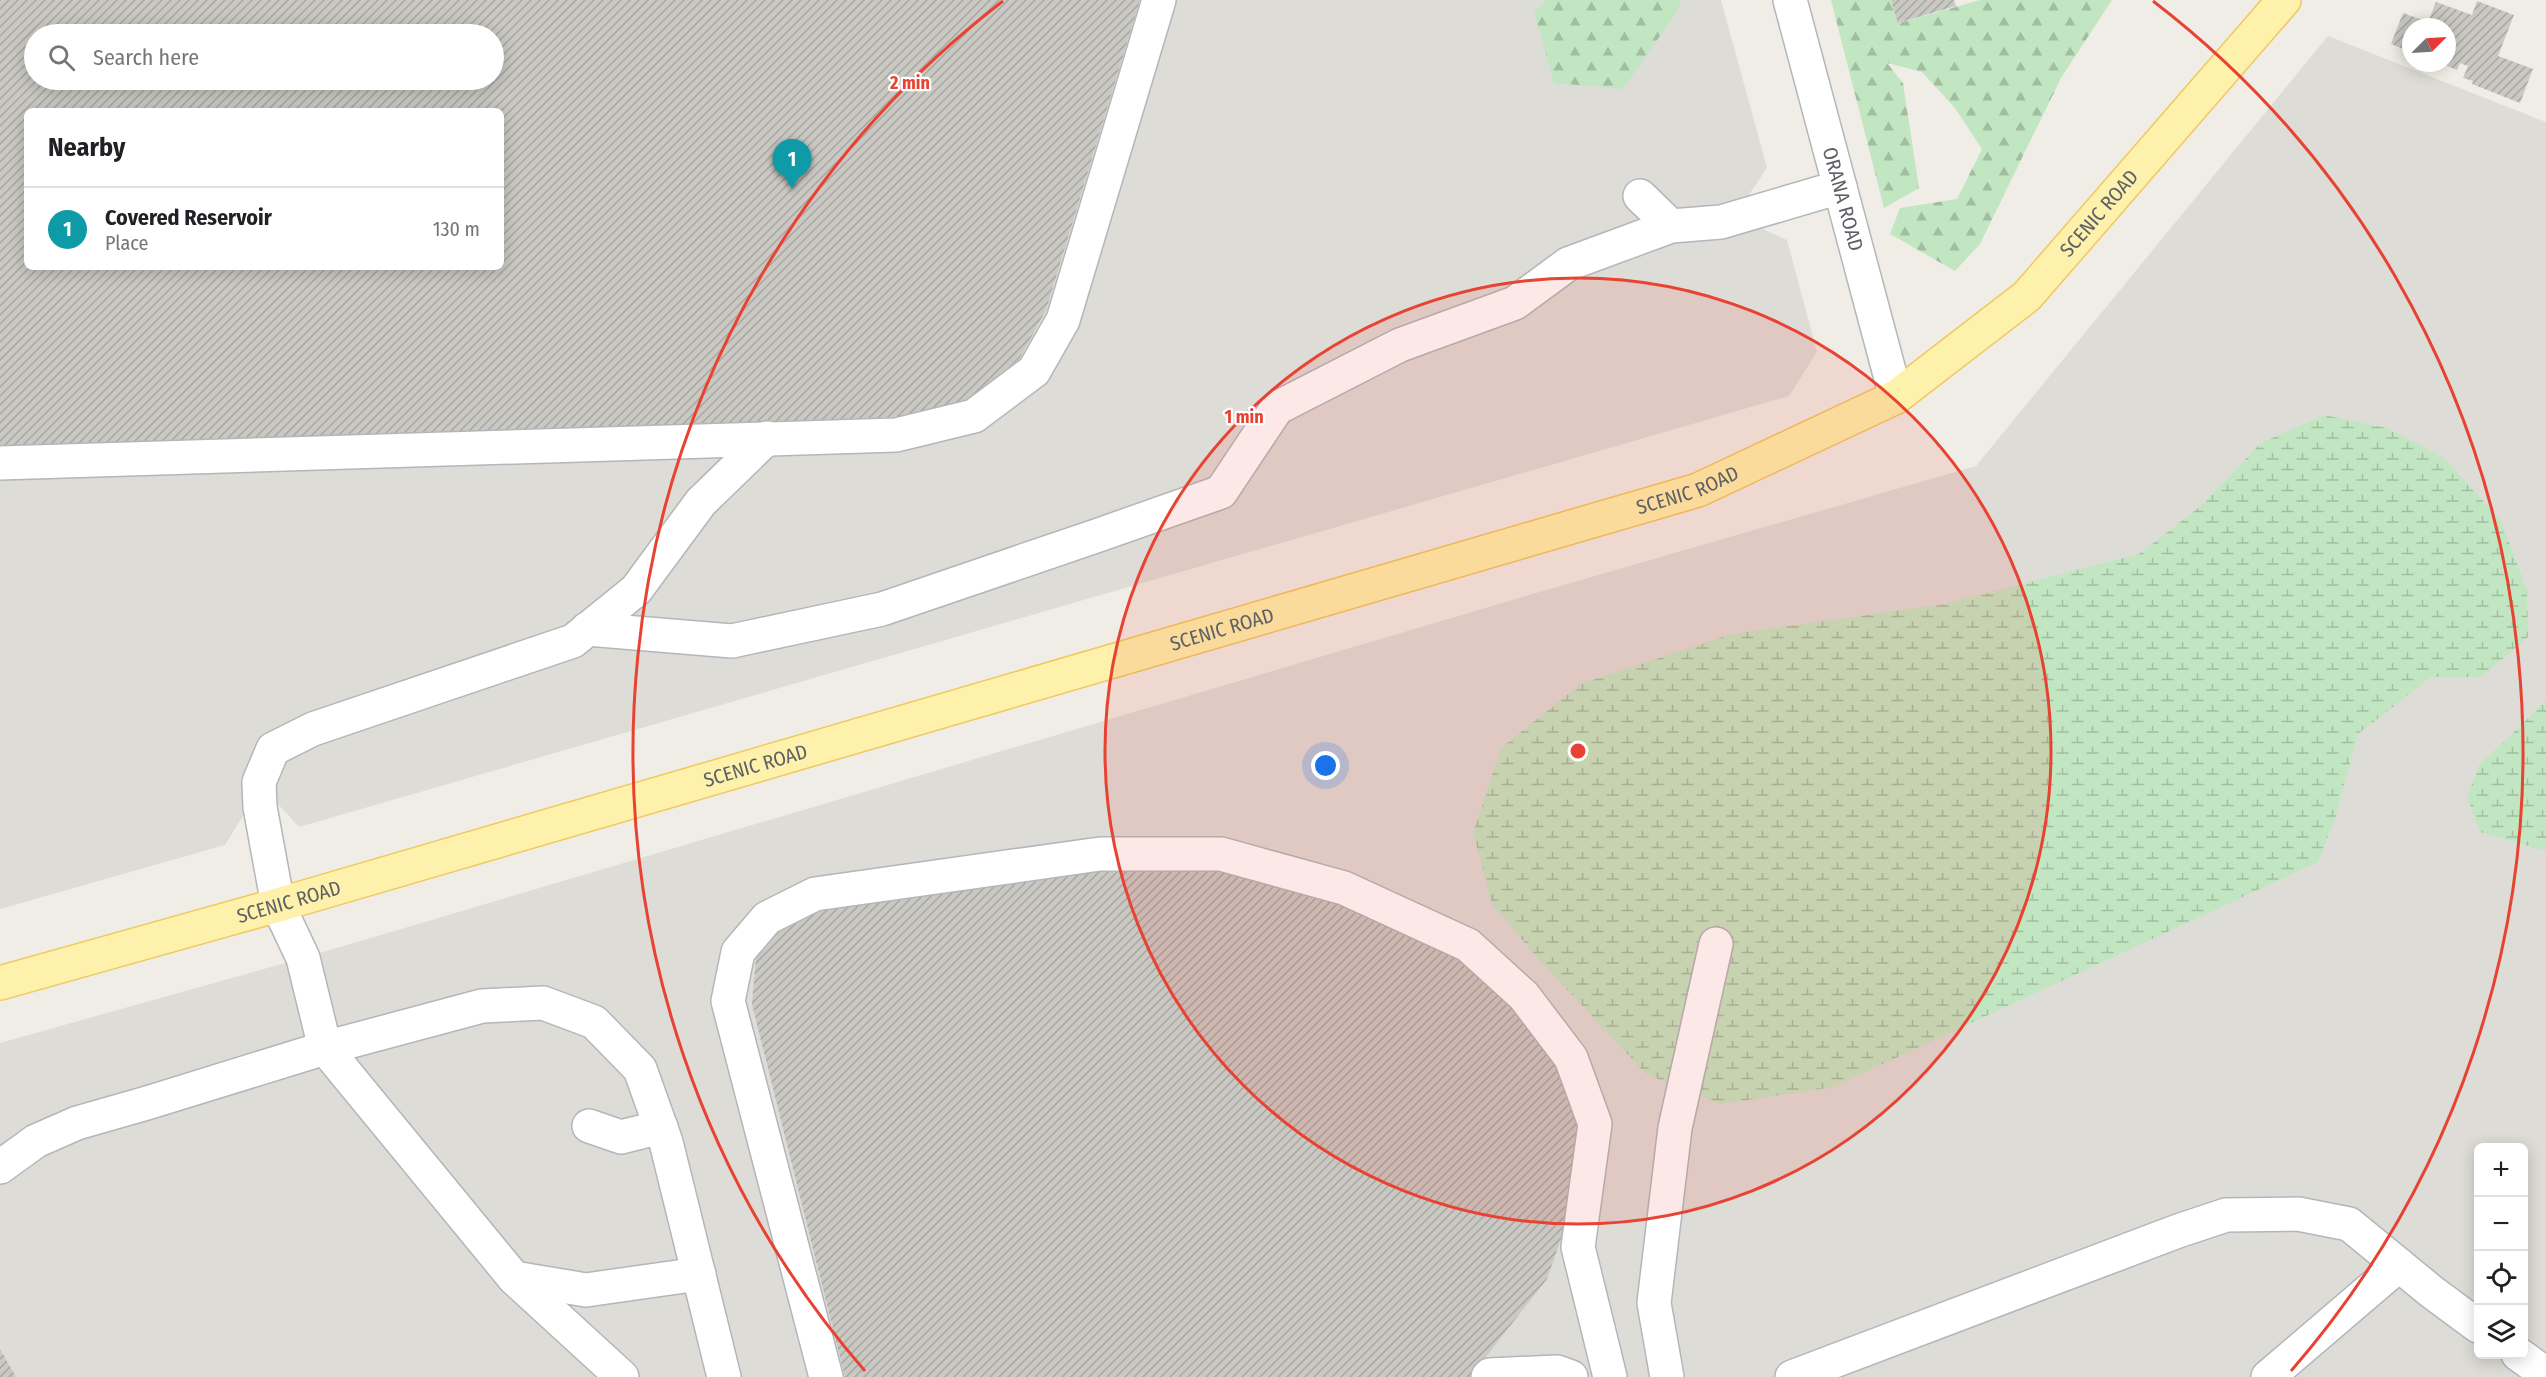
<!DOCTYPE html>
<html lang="en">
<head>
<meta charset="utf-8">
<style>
	body { margin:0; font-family:"Fira Sans Condensed",sans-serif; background:#f6f6f6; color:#202124 }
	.controls { position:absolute; right:18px; bottom:18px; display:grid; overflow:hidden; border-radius:9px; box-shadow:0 3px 15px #0003 }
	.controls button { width:54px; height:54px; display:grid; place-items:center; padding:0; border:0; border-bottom:2px solid #e0e0e0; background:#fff; color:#202124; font:30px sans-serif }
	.compass { position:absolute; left:2402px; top:18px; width:54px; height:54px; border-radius:50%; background:#fff; box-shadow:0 3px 15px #0003; rotate:66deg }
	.you { position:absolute; left:1326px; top:766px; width:21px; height:21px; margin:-15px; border:4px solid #fff; border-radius:50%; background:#1a73e8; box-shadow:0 0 0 9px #1a73e833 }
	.badge { display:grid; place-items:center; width:39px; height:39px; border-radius:50%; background:#0f766e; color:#fff; font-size:20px; font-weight:700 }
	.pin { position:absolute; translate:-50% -50px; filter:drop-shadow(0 2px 3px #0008) }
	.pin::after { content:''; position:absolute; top:32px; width:21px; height:18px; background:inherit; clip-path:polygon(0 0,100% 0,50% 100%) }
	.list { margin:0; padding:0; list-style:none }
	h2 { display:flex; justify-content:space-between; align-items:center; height:78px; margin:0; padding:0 24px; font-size:26px }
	h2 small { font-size:20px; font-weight:400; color:#757577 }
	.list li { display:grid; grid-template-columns:39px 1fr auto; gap:18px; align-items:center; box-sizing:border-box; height:84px; padding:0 24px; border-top:2px solid #e0e0e0 }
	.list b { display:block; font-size:22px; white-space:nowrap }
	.list p { margin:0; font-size:20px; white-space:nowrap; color:#757577 }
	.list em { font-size:20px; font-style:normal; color:#757577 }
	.icon { flex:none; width:33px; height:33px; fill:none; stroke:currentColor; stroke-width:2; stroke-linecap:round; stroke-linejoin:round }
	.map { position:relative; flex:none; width:2546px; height:1377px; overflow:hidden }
	.search { position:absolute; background:#fff; box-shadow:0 3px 15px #0003; left:24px; top:24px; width:480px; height:66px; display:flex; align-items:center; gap:15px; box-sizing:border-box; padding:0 21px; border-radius:33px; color:#757577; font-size:22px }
	.panel { position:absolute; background:#fff; box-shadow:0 3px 15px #0003; left:24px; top:108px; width:480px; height:162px; border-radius:9px }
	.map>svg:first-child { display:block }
</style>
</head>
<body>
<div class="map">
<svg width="2546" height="1377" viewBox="0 0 2546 1377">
	<defs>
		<pattern id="forest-firs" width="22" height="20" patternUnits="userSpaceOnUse" patternTransform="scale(1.5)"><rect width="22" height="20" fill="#c2e6c2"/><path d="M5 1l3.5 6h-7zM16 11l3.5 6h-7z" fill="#a1bea1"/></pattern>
		<pattern id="wetland-marsh" width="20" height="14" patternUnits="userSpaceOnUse" patternTransform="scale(1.5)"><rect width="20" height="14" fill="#c2e6c2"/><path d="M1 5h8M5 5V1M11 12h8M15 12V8" fill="none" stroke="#a1bea1"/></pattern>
		<pattern id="building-hatch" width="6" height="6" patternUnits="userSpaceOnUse" patternTransform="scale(1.5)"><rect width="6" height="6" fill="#cac8c2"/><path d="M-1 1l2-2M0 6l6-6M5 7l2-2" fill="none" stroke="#a7a6a1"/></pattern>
	</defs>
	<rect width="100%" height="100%" fill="#efede5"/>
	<g fill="#dedcd7" fill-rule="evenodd">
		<path d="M0,0H1721L1767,168L1746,199L1754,225L1787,240L1817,352L1789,396L299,827L277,803L260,807L244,814L225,845L0,909ZM34,34H494V80H34ZM27,111H501V267H27Z"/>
		<path d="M2328,36L2546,122V1377H0V1043L303,958L1526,596L1976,466ZM2478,1148H2524V1354H2478Z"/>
	</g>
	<g fill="url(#forest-firs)">
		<polygon points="1547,0 1682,0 1676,13 1623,89 1554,83 1534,12"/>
		<polygon points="1831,0 1891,0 1899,23 1980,0 2112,0 2061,78 1980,244 1955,271 1890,234 1900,208 1957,199 1982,149 1955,108 1922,72 1887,63 1903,83 1919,188 1884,208"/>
	</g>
	<g fill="url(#wetland-marsh)">
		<polygon points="2324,415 2387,428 2444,458 2501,521 2527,590 2528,637 2481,677 2431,677 2358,734 2335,819 2318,862 1833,1087 1721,1104 1646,1074 1537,957 1492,904 1473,833 1501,748 1581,684 1732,634 1945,604 2139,554 2201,506 2261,443"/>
		<polygon points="2546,699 2546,851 2480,832 2467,797 2479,765 2533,714"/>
	</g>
	<g fill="url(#building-hatch)" fill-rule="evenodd">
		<path d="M0,0H1140L1046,310L1020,358L976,396L930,413L872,419L0,449ZM34,34H494V80H34ZM27,111H501V267H27Z"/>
		<polygon points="1891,0 1954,0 1956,6 1898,23"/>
		<polygon points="2477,1 2514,15 2498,56 2533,69 2520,103 2472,84 2473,81 2463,78 2468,66 2460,63 2457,70 2440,63 2447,63 2447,27 2411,27 2411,52 2391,44 2403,13 2428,22 2436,2 2472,15"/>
		<polygon points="1128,859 1277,871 1437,934 1559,1044 1591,1152 1547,1279 1470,1377 845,1377 752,1004 756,958 780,920 825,900"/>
		<polygon points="0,1349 16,1377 0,1377"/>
	</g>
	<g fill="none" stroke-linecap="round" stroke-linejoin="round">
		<defs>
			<g id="minor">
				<path id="s1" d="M1790,0L1896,397"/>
				<polyline points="1640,196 1671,226"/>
				<polyline points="0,463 896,435 974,416 1034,371 1063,320 1159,0"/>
				<polyline points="587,629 732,641 882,609 1096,536 1221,492 1277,408 1400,345 1515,303 1568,264 1671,226 1721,222 1840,187"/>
				<polyline points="589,1126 621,1137 661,1127"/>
				<polyline points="0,1167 36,1141 77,1123 147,1103 325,1048 514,1278 622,1377"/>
				<polyline points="514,1278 586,1290 699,1274"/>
				<polyline points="2518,1354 2546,1374"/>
				<polyline points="724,1377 666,1142 640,1069 594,1022 543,1003 482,1006 325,1048 303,958 278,905 260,807 259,782 273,749 313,729 573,641 636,590 701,502 767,438"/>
				<polyline points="826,1377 728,1001 738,952 767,918 815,894 1100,854 1221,854 1344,888 1468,945 1524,996 1571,1058 1595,1124 1578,1247 1610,1377"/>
				<polyline points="1488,1377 1490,1375 1557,1372 1571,1377"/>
				<polyline points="1667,1377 1654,1303 1675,1128 1716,944"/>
				<polyline points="1792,1377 2178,1231 2226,1215 2298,1214 2349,1224 2432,1292 2478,1326"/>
				<polyline points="2268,1377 2399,1265"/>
			</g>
			<g id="major">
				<path id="s2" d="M0,983L278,905L1698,490L1896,397L2027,296L2284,0"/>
			</g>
		</defs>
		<use href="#minor" stroke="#b3b6ba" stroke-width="36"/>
		<use href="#major" stroke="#f1c85d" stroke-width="36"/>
		<use href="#minor" stroke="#fff" stroke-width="33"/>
		<use href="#major" stroke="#fef1ab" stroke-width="33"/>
	</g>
	<circle cx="1578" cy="751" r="473" fill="#e84232" fill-opacity=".12"/>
	<g fill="none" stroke="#e84232" stroke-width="3">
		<circle cx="1578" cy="751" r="473"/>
		<path d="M865 1371A945 945 0 0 1 1003 1M2153 1A945 945 0 0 1 2291 1371"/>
	</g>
	<g text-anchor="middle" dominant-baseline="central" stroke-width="4.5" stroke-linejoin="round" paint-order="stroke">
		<g font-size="20" fill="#5d6166" stroke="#fff">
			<text stroke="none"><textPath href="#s1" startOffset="206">ORANA ROAD</textPath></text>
			<text stroke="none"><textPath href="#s2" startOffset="2262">SCENIC ROAD</textPath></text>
			<text stroke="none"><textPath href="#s2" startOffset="1758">SCENIC ROAD</textPath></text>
			<text stroke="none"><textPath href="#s2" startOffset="1272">SCENIC ROAD</textPath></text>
			<text stroke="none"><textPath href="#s2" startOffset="786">SCENIC ROAD</textPath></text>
			<text stroke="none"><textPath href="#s2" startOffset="300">SCENIC ROAD</textPath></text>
		</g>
	</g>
	<circle cx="1578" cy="751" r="9" fill="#e84232" stroke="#fff" stroke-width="3"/>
	<g font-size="18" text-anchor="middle" font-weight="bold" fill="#e84232" stroke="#fff" stroke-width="4.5" stroke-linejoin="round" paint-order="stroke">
		<text x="910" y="89">2 min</text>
		<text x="1244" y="423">1 min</text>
	</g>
</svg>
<div class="controls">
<button>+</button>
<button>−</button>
<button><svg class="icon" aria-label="locate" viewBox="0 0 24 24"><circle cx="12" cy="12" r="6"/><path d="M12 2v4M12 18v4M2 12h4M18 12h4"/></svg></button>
<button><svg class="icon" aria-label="layers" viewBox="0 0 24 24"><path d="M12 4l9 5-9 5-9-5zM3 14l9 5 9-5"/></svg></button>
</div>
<svg class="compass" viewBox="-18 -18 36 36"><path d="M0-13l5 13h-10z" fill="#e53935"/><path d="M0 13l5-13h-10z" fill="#757577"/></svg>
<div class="you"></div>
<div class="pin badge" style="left:792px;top:189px;background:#0f9aa8">1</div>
<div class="search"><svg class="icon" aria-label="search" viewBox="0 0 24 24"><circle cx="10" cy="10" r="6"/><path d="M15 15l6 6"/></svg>Search here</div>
<section class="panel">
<h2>Nearby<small></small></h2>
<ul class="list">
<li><span class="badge" style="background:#0f9aa8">1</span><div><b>Covered Reservoir</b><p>Place</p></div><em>130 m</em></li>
</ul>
</section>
</div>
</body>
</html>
